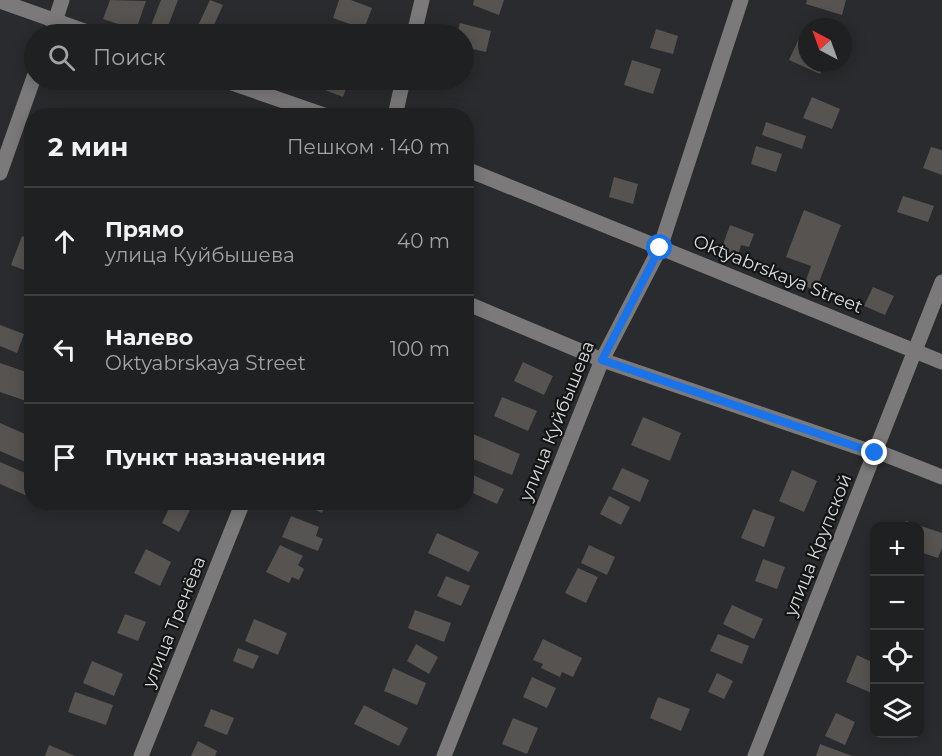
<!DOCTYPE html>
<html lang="ru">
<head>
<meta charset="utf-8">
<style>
	body { margin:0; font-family:Montserrat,sans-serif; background:#27282a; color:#f1f3f6 }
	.controls { position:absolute; right:18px; bottom:18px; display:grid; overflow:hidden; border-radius:12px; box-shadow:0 3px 15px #0003 }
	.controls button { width:54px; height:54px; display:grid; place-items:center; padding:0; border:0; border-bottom:2px solid #3c3e40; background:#1f2022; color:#f1f3f6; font:30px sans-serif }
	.compass { position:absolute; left:798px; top:18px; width:54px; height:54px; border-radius:50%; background:#1f2022; box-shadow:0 3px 15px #0003; rotate:319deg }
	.stop { position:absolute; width:18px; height:18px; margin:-14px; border:4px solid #1a73e8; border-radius:50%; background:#fff }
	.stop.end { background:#1a73e8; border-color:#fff; box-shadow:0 2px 6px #0008 }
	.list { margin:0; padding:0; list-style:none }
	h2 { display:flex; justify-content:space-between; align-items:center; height:78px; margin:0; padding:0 24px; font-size:26px }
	h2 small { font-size:20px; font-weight:400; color:#a1a3a5 }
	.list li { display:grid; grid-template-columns:39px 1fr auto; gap:18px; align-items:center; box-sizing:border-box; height:108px; padding:0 24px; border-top:2px solid #3c3e40 }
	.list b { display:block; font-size:22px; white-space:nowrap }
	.list p { margin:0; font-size:20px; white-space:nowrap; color:#a1a3a5 }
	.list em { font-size:20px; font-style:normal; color:#a1a3a5 }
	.icon { flex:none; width:33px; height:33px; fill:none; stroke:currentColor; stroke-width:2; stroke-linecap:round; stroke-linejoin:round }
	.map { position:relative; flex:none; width:942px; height:756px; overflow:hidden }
	.search { position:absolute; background:#1f2022; box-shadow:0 3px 15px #0003; left:24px; top:24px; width:450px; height:66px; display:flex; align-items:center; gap:15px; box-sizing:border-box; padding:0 21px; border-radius:33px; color:#a1a3a5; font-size:22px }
	.panel { position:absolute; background:#1f2022; box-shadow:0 3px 15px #0003; left:24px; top:108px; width:450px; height:402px; border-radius:24px }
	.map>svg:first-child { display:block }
</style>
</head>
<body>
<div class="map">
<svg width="942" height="756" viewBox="0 0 942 756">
	<rect width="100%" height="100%" fill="#292b2e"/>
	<g fill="#575351">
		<polygon points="110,0 146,1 136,30 103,19"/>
		<polygon points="161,0 178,0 165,34 150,28"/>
		<polygon points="210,0 223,5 210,34 194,34"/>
		<polygon points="339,0 351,0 372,8 364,29 333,18"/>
		<polygon points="474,0 504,0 499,15 473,5"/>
		<polygon points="807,0 846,0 842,15 806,4"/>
		<polygon points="460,23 491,31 486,52 464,47 464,34 457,34"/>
		<polygon points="656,29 678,36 673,54 650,48"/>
		<polygon points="801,34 807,36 807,63 824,63 820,74 789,60"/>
		<polygon points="632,60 661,69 653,94 624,85"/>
		<polygon points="323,80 349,80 343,97 320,88"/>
		<polygon points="812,97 840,109 832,129 803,118"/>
		<polygon points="766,122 806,136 802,149 762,135"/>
		<polygon points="756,146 782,154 776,172 751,164"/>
		<polygon points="931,147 942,150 942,175 923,168"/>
		<polygon points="614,177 638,184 633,204 609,197"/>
		<polygon points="903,196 934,206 928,222 897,212"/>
		<polygon points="804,210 841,225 816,290 804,286 811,266 786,257"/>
		<polygon points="730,225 754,234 749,247 741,245 737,259 720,253"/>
		<polygon points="22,236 32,239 32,273 11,265"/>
		<polygon points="873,287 894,296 885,315 864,306"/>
		<polygon points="0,325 24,334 17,353 0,346"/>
		<polygon points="523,362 553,376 544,395 514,381"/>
		<polygon points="0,363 32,374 32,403 0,392"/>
		<polygon points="502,397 537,411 528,431 494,416"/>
		<polygon points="643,417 681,433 670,461 631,445"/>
		<polygon points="0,423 32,437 32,465 0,451"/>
		<polygon points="473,434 520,454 512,475 466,456"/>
		<polygon points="0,462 32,476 32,498 0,484"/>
		<polygon points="622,468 649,480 640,502 612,489"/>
		<polygon points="792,470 817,481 804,512 779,501"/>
		<polygon points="466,472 504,489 497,504 466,490"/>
		<polygon points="609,496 630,507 621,525 600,514"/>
		<polygon points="172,502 191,508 179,532 162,523"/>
		<polygon points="298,502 327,502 322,513"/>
		<polygon points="753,509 775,517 764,547 741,538"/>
		<polygon points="291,516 319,527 316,536 323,539 318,551 282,537"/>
		<polygon points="906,521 942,533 942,548 938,558 920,552 920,526 904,526"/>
		<polygon points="437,533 479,552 469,572 428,553"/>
		<polygon points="280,545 303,556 298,565 304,569 299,580 292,577 289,583 266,572"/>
		<polygon points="589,545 615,557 607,575 581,563"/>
		<polygon points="146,549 171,562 160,586 134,573"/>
		<polygon points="763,559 785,567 777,589 755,581"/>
		<polygon points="578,568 598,577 586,603 565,593"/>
		<polygon points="446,576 470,586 461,606 437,596"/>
		<polygon points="732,605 763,619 754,639 723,624"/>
		<polygon points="415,610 451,623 444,642 408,628"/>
		<polygon points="125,614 146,622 138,641 117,633"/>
		<polygon points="254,619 287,633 278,655 245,641"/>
		<polygon points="718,634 749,646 742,664 710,651"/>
		<polygon points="543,639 582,658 573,677 562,672 560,677 541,668 543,664 533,660"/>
		<polygon points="416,644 438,657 429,674 407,661"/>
		<polygon points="238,648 259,656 253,669 233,661"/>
		<polygon points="857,655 874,663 874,694 846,682"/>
		<polygon points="92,661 123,674 114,696 83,683"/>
		<polygon points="393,668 426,683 417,705 384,691"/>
		<polygon points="717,673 733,681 724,699 708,692"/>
		<polygon points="532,677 556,688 547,708 523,697"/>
		<polygon points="75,692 113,705 106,725 68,712"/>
		<polygon points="658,697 690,709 681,731 650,718"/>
		<polygon points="364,705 408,728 399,746 354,724"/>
		<polygon points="211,709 234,718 227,735 204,726"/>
		<polygon points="836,713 855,722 845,745 825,736"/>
		<polygon points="513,718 538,728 527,754 502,744"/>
		<polygon points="198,741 217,751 215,756 191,756"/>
		<polygon points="820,744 852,756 816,756"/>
		<polygon points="49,745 75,756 45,756"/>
	</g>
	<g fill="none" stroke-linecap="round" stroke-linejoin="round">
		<g stroke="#7b797a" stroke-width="15">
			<polyline points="0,1 93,34"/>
			<polyline points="51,34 62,0"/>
			<polyline points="414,34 422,0"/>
			<polyline points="223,80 327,116"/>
			<polyline points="395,116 403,80"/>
			<polyline points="466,169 942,362"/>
			<polyline points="0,173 34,77"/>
			<polyline points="466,303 602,360 875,453"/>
			<polyline points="876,451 942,477"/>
			<polyline points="141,756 243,502"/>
			<polyline points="444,756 602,360 660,248 741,0"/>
			<polyline points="755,756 942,282"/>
		</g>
	</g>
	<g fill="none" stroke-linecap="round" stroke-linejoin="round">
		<polyline stroke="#1a73e8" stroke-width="8" points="660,248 602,360 875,453"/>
	</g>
	<g text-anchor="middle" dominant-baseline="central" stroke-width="4.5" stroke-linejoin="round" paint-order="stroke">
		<g font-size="18" fill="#d9dadc" stroke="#131415">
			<text transform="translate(778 274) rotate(22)">Oktyabrskaya Street</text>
			<text transform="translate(557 421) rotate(-68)">улица Куйбышева</text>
			<text transform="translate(818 545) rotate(-68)">улица Крупской</text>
			<text transform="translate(174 622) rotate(-68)">улица Тренёва</text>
		</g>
	</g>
</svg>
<div class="controls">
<button>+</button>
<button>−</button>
<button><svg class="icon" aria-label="locate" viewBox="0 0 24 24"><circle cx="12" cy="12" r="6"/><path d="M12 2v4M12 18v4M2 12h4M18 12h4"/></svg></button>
<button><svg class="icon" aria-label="layers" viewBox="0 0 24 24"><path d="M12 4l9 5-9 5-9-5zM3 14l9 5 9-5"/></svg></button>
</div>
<svg class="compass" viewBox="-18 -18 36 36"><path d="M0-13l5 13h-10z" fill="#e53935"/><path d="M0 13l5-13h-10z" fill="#a1a3a5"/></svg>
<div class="stop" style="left:660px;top:248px"></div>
<div class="stop end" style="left:875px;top:453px"></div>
<div class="search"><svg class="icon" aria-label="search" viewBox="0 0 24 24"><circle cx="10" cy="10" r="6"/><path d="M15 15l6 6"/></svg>Поиск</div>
<section class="panel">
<h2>2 мин<small>Пешком · 140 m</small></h2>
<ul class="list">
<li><svg class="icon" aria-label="ahead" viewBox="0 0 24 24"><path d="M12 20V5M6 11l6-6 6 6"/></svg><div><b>Прямо</b><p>улица Куйбышева</p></div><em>40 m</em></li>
<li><svg class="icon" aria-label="left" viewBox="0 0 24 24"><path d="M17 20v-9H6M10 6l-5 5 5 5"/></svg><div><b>Налево</b><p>Oktyabrskaya Street</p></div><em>100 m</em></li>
<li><svg class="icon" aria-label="arrive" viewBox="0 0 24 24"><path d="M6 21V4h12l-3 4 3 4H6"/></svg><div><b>Пункт назначения</b></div></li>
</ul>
</section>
</div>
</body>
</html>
